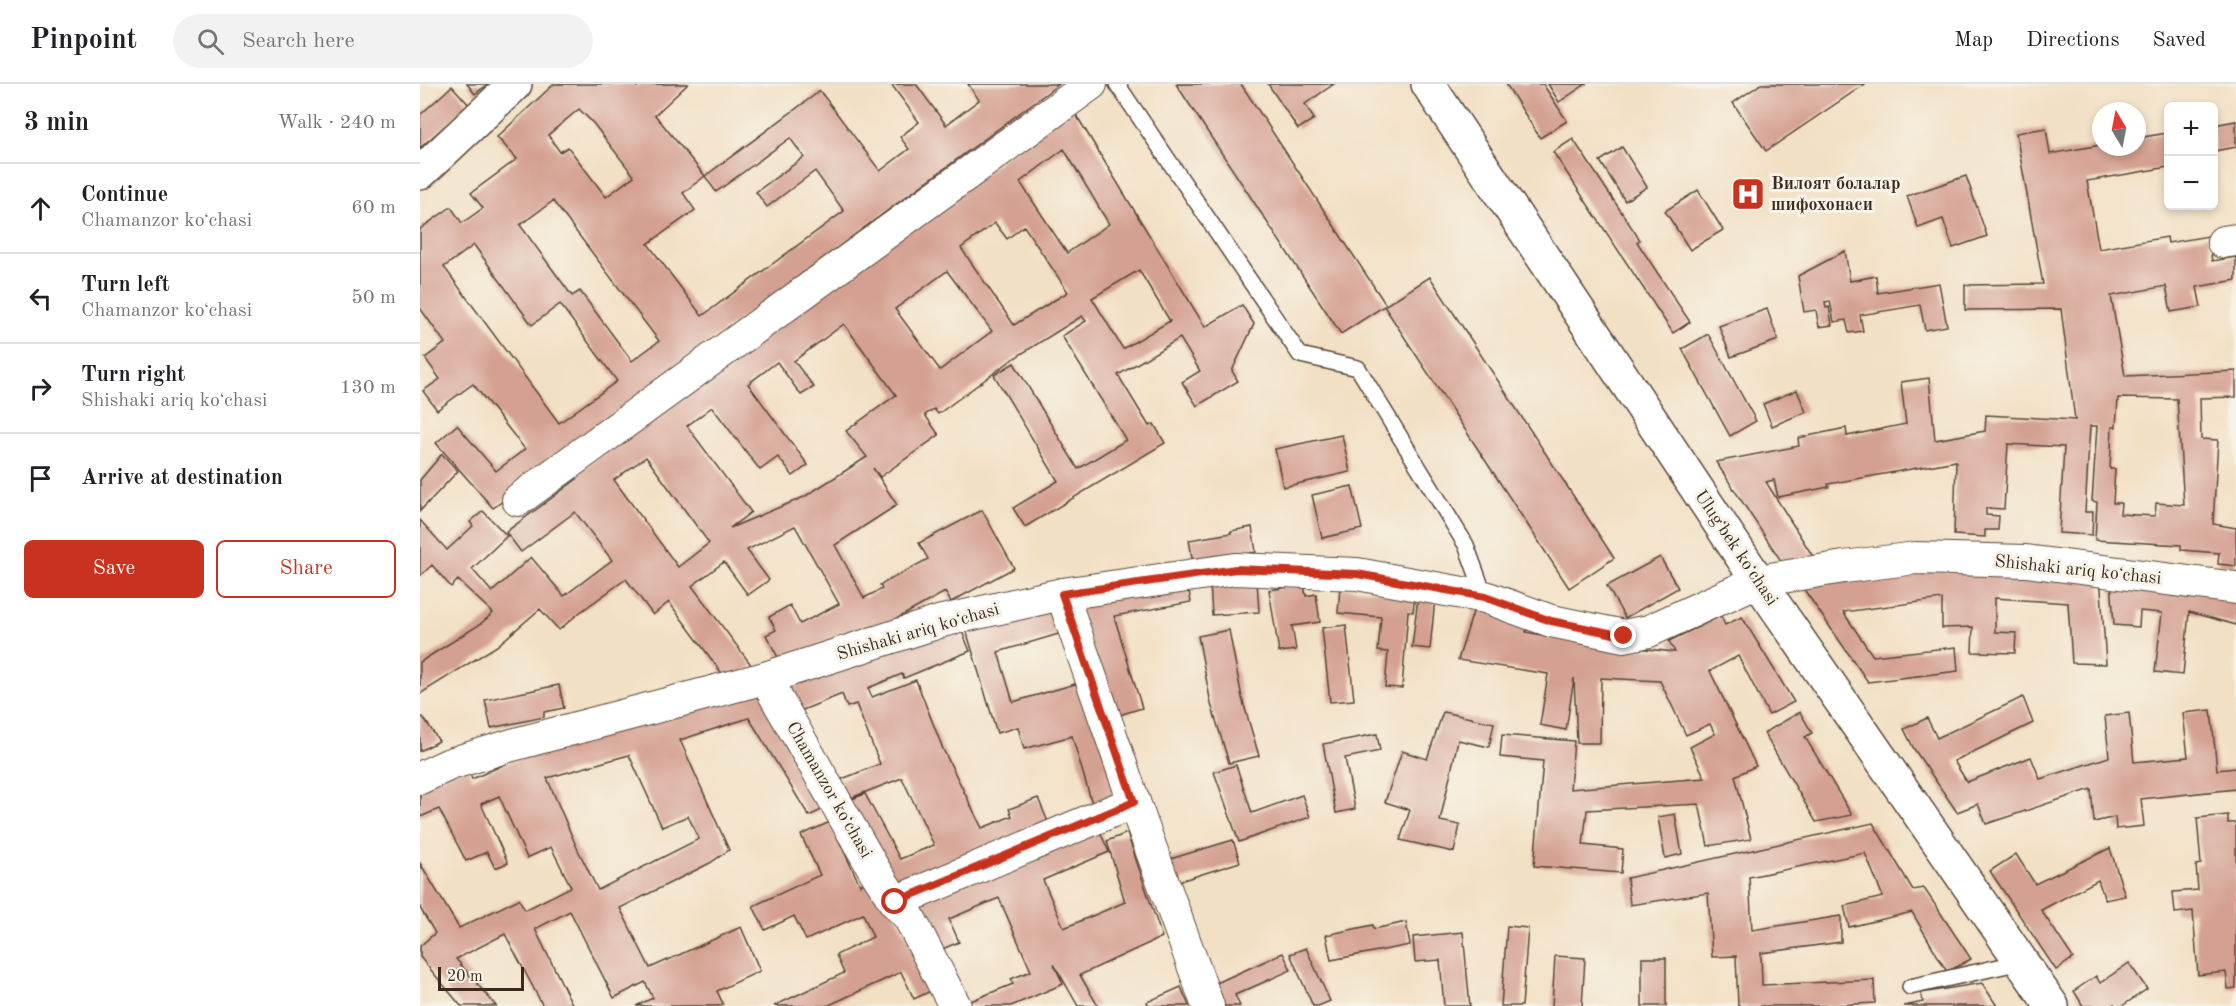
<!DOCTYPE html>
<html lang="en">
<head>
<meta charset="utf-8">
<style>
	body { margin:0; font-family:"Old Standard TT",serif; background:#f2f2f2; color:#202124 }
	.controls { position:absolute; right:18px; top:18px; display:grid; overflow:hidden; border-radius:9px; box-shadow:0 3px 9px #0003 }
	.controls button { width:54px; height:54px; display:grid; place-items:center; padding:0; border:0; border-bottom:2px solid #e0e0e0; background:#fff; color:#202124; font:30px sans-serif }
	.compass { position:absolute; left:1672px; top:18px; width:54px; height:54px; border-radius:50%; background:#fff; box-shadow:0 3px 9px #0003; rotate:350deg }
	.scale { position:absolute; left:18px; bottom:15px; width:86px; box-sizing:border-box; padding-left:6px; border:3px solid #3b2a1e; border-top:0; font-size:16px; line-height:21px; white-space:nowrap; color:#3b2a1e; -webkit-text-stroke:4px #f7f3e8; paint-order:stroke }
	.stop { position:absolute; width:18px; height:18px; margin:-14px; border:4px solid #c8321e; border-radius:50%; background:#fff }
	.stop.end { background:#c8321e; border-color:#fff; box-shadow:0 2px 6px #0008 }
	.list { margin:0; padding:0; list-style:none }
	h2 { display:flex; justify-content:space-between; align-items:center; height:78px; margin:0; padding:0 24px; font-size:26px }
	h2 small { font-size:20px; font-weight:400; color:#757577 }
	.list li { display:grid; grid-template-columns:39px 1fr auto; gap:18px; align-items:center; box-sizing:border-box; height:90px; padding:0 24px; border-top:2px solid #e0e0e0 }
	.list b { display:block; font-size:22px; white-space:nowrap }
	.list p { margin:0; font-size:20px; white-space:nowrap; color:#757577 }
	.list em { font-size:20px; font-style:normal; color:#757577 }
	.actions { display:flex; gap:12px; padding:18px 24px }
	.actions a { flex:1; padding:14px 0; border:2px solid #c8321e; border-radius:9px; text-align:center; font-size:21px; color:#c8321e }
	.actions .main { background:#c8321e; color:#fff }
	.icon { flex:none; width:33px; height:33px; fill:none; stroke:currentColor; stroke-width:2; stroke-linecap:round; stroke-linejoin:round }
	.map { position:relative; flex:none; width:1816px; height:922px; overflow:hidden }
	header { display:flex; align-items:center; gap:36px; box-sizing:border-box; height:84px; padding:0 30px; background:#fff; border-bottom:2px solid #e0e0e0 }
	header strong { font-size:28px }
	nav { display:flex; gap:33px; margin-inline-start:auto; font-size:21px }
	.search { width:420px; height:54px; background:#f2f2f2; display:flex; align-items:center; gap:15px; box-sizing:border-box; padding:0 21px; border-radius:33px; color:#757577; font-size:22px }
	main { display:flex }
	aside { flex:1; background:#fff }
	.map>svg:first-child { display:block }
</style>
</head>
<body>
<header>
<strong>Pinpoint</strong>
<div class="search"><svg class="icon" aria-label="search" viewBox="0 0 24 24"><circle cx="10" cy="10" r="6"/><path d="M15 15l6 6"/></svg>Search here</div>
<nav><a>Map</a><a>Directions</a><a>Saved</a></nav>
</header>
<main>
<aside>
<h2>3 min<small>Walk · 240 m</small></h2>
<ul class="list">
<li><svg class="icon" aria-label="ahead" viewBox="0 0 24 24"><path d="M12 20V5M6 11l6-6 6 6"/></svg><div><b>Continue</b><p>Chamanzor koʻchasi</p></div><em>60 m</em></li>
<li><svg class="icon" aria-label="left" viewBox="0 0 24 24"><path d="M17 20v-9H6M10 6l-5 5 5 5"/></svg><div><b>Turn left</b><p>Chamanzor koʻchasi</p></div><em>50 m</em></li>
<li><svg class="icon" aria-label="right" viewBox="0 0 24 24"><path d="M7 20v-9h11M14 6l5 5-5 5"/></svg><div><b>Turn right</b><p>Shishaki ariq koʻchasi</p></div><em>130 m</em></li>
<li><svg class="icon" aria-label="arrive" viewBox="0 0 24 24"><path d="M6 21V4h12l-3 4 3 4H6"/></svg><div><b>Arrive at destination</b></div></li>
</ul>
<div class="actions"><a class="main">Save</a><a>Share</a></div>
</aside>
<div class="map">
<svg width="1816" height="922" viewBox="0 0 1816 922">
	<rect width="100%" height="100%" fill="#f7f3e8"/>
	<filter id="ink" filterUnits="userSpaceOnUse"><feTurbulence type="fractalNoise" baseFrequency=".0167" numOctaves="2"/><feDisplacementMap in="SourceGraphic" scale="12" xChannelSelector="R" yChannelSelector="G"/><feConvolveMatrix kernelMatrix="1 2 1 2 8 2 1 2 1" color-interpolation-filters="sRGB"/></filter>
	<filter id="wash" filterUnits="userSpaceOnUse"><feTurbulence type="fractalNoise" baseFrequency=".008" numOctaves="4" result="noise"/><feDisplacementMap in="SourceGraphic" scale="24" xChannelSelector="R" yChannelSelector="G"/><feGaussianBlur stdDeviation="1.35" result="paint"/><feColorMatrix in="noise" values="0 0 0 0 0 0 0 0 0 0 0 0 0 0 0 0 0 1.4 0 .05"/><feComposite in="paint" operator="in"/></filter>
	<g filter="url(#wash)">
		<rect width="100%" height="100%" fill="#f2e0c4"/>
		<g id="blocks">
			<g fill="#d4a091" fill-rule="evenodd">
				<polygon points="47,0 68,0 55,10"/>
				<path d="M134,0H214L217,3L220,0H268L235,31L285,92L400,7L460,87L489,65L480,53L499,38L471,0H496L526,41L559,16L548,0H639L211,316L143,374L73,424L16,359L37,341L76,387L105,365L53,300L17,326L3,307L20,295L5,274L25,259L0,224V145L31,123L42,139L63,124L51,109L97,75L77,53ZM159,25L173,39L214,92L186,113L148,63L140,68L128,51ZM370,54L384,73L336,108L347,123L395,87L424,127L282,232L228,160L275,126L263,109L285,92L296,108ZM133,117L239,257L212,277L160,207L152,212L100,141ZM54,161L112,241L140,220L197,297L139,339L24,183Z"/>
				<polygon points="756,0 821,0 966,221 1010,193 1194,474 1149,504 964,222 921,250"/>
				<polygon points="848,0 914,0 885,20 894,35 878,45"/>
				<polygon points="1086,0 1123,0 1147,37 1120,54"/>
				<polygon points="1128,0 1166,0 1139,18"/>
				<polygon points="1341,0 1445,0 1346,67 1313,19"/>
				<polygon points="32,2 49,21 0,64 0,31"/>
				<path d="M652,24L785,243L822,221L834,240L812,287L818,297L777,322L762,298L780,287L760,254L698,291L729,342L734,340L745,359L605,443L593,424L638,397L574,291L594,279L658,385L706,356L642,252L666,237L662,232L593,275L518,330L514,325L505,331L519,351L460,393L453,384L477,421L415,461L444,514L462,505L460,501L508,475L499,459L562,426L594,484L531,518L525,508L478,534L459,542L359,575L346,551L356,546L349,533L370,521L380,540L419,520L375,442L327,466L349,496L328,511L304,478L272,502L332,582L309,599L249,518L233,531L206,495L159,529L139,546L120,525L77,562L0,610V578L59,541L73,529L38,496L31,503L12,481L0,492V436L27,466L53,442L50,438L63,427L87,452L52,485L72,508L111,473L144,512L192,476L155,428L101,468L86,448L157,395L155,391ZM644,65L689,140L647,169L600,98ZM575,139L587,155L604,142L648,208L594,241L541,164ZM719,186L750,237L703,265L672,214ZM527,187L572,247L520,286L475,225ZM424,240L476,311L426,347L447,373L384,413L310,444L331,428L267,342L292,323L340,386L358,373L373,392L388,381L328,300L357,278L381,311L394,303L374,277ZM226,373L289,459L258,483L194,396Z"/>
				<polygon points="1816,37 1816,63 1794,67 1794,41"/>
				<path d="M1626,44L1630,70L1681,61V63H1717V54L1748,49V83L1667,97L1679,165L1747,153L1748,159L1788,152L1792,177L1816,173V196L1777,203L1781,223L1751,228L1746,202L1691,212L1705,292L1816,287V313L1780,314L1781,355L1798,356L1793,440L1816,444V482L1798,480L1799,469L1761,466V461L1675,456L1677,418L1672,417L1677,342H1670L1665,428H1673L1672,451L1639,449L1644,363L1588,360L1584,425L1566,424V431L1579,432L1578,446H1565V453L1534,451L1536,377L1408,400L1409,403L1358,413L1354,396L1346,398L1394,474L1363,480L1296,378L1379,362L1378,354L1426,344L1427,352L1486,340L1481,298L1509,294L1515,356L1565,347L1566,331L1655,336L1641,225L1545,226V201L1623,200L1596,49ZM1698,314L1757,315L1764,421L1736,419L1735,432L1700,430L1701,419H1693L1695,385H1690L1692,343H1696Z"/>
				<polygon points="1153,55 1220,156 1217,158 1270,238 1253,249 1133,68"/>
				<polygon points="1202,63 1227,103 1205,117 1180,77"/>
				<polygon points="1546,92 1567,152 1533,164 1523,135 1498,144 1487,112"/>
				<polygon points="1278,106 1303,146 1270,166 1245,127"/>
				<polygon points="1425,167 1430,197 1456,192 1458,209 1519,199 1527,242 1505,246 1500,221 1440,231 1443,247 1429,249 1426,236 1414,238 1410,217 1405,218 1406,224 1409,223 1412,241 1399,243 1396,226 1384,228 1378,192"/>
				<polygon points="1347,225 1358,256 1311,273 1299,242"/>
				<polygon points="1288,250 1336,337 1310,352 1262,265"/>
				<polygon points="1377,306 1386,328 1352,342 1343,320"/>
				<polygon points="922,351 930,388 863,403 855,365"/>
				<polygon points="22,370 38,387 0,427 0,396"/>
				<polygon points="932,402 942,445 902,454 892,411"/>
				<polygon points="832,443 836,468 773,479 769,456 811,449 811,447"/>
				<polygon points="1240,473 1258,504 1205,534 1187,502"/>
				<polygon points="1478,486 1680,491 1686,580 1652,579 1648,519 1575,514 1575,548 1596,549 1595,569 1552,568 1553,543 1522,544 1522,515 1423,528 1453,572 1536,563 1538,587 1448,598 1383,504"/>
				<polygon points="1691,496 1816,513 1816,541 1769,528 1763,591 1735,588 1742,529 1720,527 1719,543 1694,541"/>
				<polygon points="837,497 839,528 792,531 790,500"/>
				<polygon points="767,498 771,518 694,532 722,624 693,633 658,520"/>
				<polygon points="884,501 886,512 896,510 900,538 872,542 876,566 859,568 849,506"/>
				<polygon points="920,504 995,510 993,528 988,527 982,604 965,603 968,568 958,567 961,533 918,529"/>
				<polygon points="998,513 1015,515 1010,565 992,563"/>
				<polygon points="634,520 642,549 578,568 593,618 669,596 704,714 673,723 652,652 604,665 598,643 577,649 546,546"/>
				<polygon points="1054,525 1109,539 1106,548 1152,557 1255,568 1249,557 1301,532 1305,541 1322,533 1374,618 1349,631 1318,572 1290,587 1336,682 1315,692 1331,755 1288,762 1279,720 1167,726 1163,761 1203,765 1201,789 1114,782 1123,677 1080,673 1082,651 1154,657 1150,705 1285,694 1270,663 1295,650 1290,640 1266,651 1240,597 1181,594 1180,659 1157,659 1154,594 1146,646 1120,641 1128,590 1038,576"/>
				<polygon points="539,540 550,567 484,594 482,590 448,604 452,613 496,596 523,665 562,744 592,732 589,725 618,714 631,745 472,809 422,719 445,710 480,775 514,761 482,694 420,718 412,699 460,680 436,620 427,623 422,610 373,630 363,604 437,575 439,581"/>
				<polygon points="926,541 934,616 910,618 902,544"/>
				<polygon points="809,546 822,614 839,672 809,679 791,620 778,552"/>
				<path d="M342,600L412,721L389,732L329,634L260,656L309,766L290,779L200,824L230,884L321,843L340,887L297,907L303,920L299,922H216L233,914L225,898L194,914L150,827L115,845L153,922H123L85,850L36,875L76,922H41L0,873V862L15,849L0,824V779L39,844L99,815L105,826L151,803L131,763L107,774L79,712L61,720L88,779L75,784L67,768L46,777L19,725L0,733V702L46,682L52,695L92,677ZM209,671L242,743L268,732L279,755L178,806L157,764L127,694Z"/>
				<polygon points="139,601 144,624 124,628 124,633 71,644 65,616"/>
				<polygon points="1603,613 1613,639 1534,677 1547,698 1611,673 1620,695 1689,673 1685,632 1709,629 1714,678 1768,673 1763,629 1791,626 1797,686 1816,684 1816,705 1721,715 1724,742 1696,745 1695,733 1674,738 1671,705 1566,740 1558,720 1537,728 1494,665 1484,645 1507,634 1517,654"/>
				<polygon points="1023,628 1074,639 1069,663 1038,656 1020,737 1040,741 1034,768 980,756 990,726 965,718 982,667 1007,675"/>
				<polygon points="1380,628 1392,649 1385,653 1432,731 1396,738 1344,649"/>
				<polygon points="3,633 19,657 0,667 0,635"/>
				<polygon points="957,650 960,667 925,674 935,725 916,729 903,660"/>
				<polygon points="816,681 832,729 882,711 890,733 819,758 794,688"/>
				<polygon points="1255,730 1262,770 1245,774 1238,733"/>
				<polygon points="1808,731 1808,739 1816,739 1816,904 1808,905 1806,888 1778,891 1773,827 1755,829 1753,808 1778,806 1776,781 1781,780 1777,734"/>
				<polygon points="410,738 440,801 455,794 515,905 494,915 481,888 407,922 354,922 424,889 416,871 453,853 443,830 386,856 374,832 345,846 333,822 400,791 381,751"/>
				<polygon points="1453,739 1493,806 1504,804 1551,875 1527,888 1492,828 1429,843 1424,822 1463,813 1445,769 1329,793 1332,846 1421,832 1421,858 1341,869 1342,901 1454,896 1455,919 1397,922 1318,922 1316,872 1292,873 1288,809 1210,821 1207,794"/>
				<polygon points="677,741 689,768 623,796 644,844 705,818 687,757 707,749 742,853 660,891 678,922 658,922 634,880 643,900 591,922 550,922 548,918 593,900 591,895 611,887 579,814 529,835 539,858 515,868 494,820"/>
				<polygon points="813,756 820,778 757,798 750,775"/>
				<polygon points="1690,764 1705,812 1685,816 1678,796 1621,826 1653,874 1636,886 1570,787 1596,770 1615,800"/>
				<polygon points="986,838 990,861 911,876 906,851 953,841 954,845"/>
				<polygon points="1087,842 1108,844 1102,922 1081,922"/>
				<polygon points="1043,848 1050,922 1024,922 1020,876 995,878 993,853"/>
				<polygon points="886,864 910,917 898,922 893,922 870,870"/>
				<polygon points="863,869 871,886 815,911 820,922 801,922 792,901"/>
				<polygon points="1135,872 1165,874 1162,922 1132,922"/>
				<rect x="1222" y="874" width="24" height="48"/>
				<polygon points="1709,879 1727,905 1702,922 1696,922 1694,920 1691,922 1663,922 1654,907 1676,892 1680,899"/>
				<polygon points="1562,899 1577,922 1484,922 1503,918 1501,909"/>
				<polygon points="761,903 769,922 729,922 727,918"/>
			</g>
		</g>
	</g>
	<g filter="url(#ink)">
		<use href="#blocks" fill-opacity="0" stroke="#564537" stroke-width="1.5"/>
		<g fill="none" stroke-linecap="round" stroke-linejoin="round">
			<defs>
				<g id="service">
					<polyline points="697,0 880,271 938,284 1046,461 1065,513"/>
					<polyline points="1490,903 1601,878"/>
				</g>
				<g id="minor">
					<polyline points="1803,158 1816,156"/>
					<polyline points="98,416 671,0"/>
					<polyline points="642,510 714,718 788,922"/>
					<polyline points="345,594 455,787 475,818 489,833 535,922"/>
					<polyline points="0,694 30,680 92,661 345,594 522,537 642,510 816,485 937,490 1065,513 1131,537 1204,552 1229,547 1338,497 1424,483 1496,474 1606,477 1816,504"/>
					<polyline points="475,818 714,718"/>
				</g>
				<g id="tertiary">
					<polyline points="1008,0 1338,497 1632,922"/>
					<polyline points="0,89 95,0"/>
				</g>
			</defs>
			<use href="#service" stroke="#564537" stroke-width="18"/>
			<use href="#minor" stroke="#564537" stroke-width="34"/>
			<use href="#tertiary" stroke="#564537" stroke-width="36"/>
			<use href="#service" stroke="#fff" stroke-width="15"/>
			<use href="#minor" stroke="#fff" stroke-width="32"/>
			<use href="#tertiary" stroke="#fff" stroke-width="33"/>
		</g>
	</g>
	<g fill="none" stroke-linecap="round" stroke-linejoin="round" filter="url(#ink)">
		<polyline stroke="#c8321e" stroke-width="8" points="475,818 714,718 642,510 816,485 937,490 1065,513 1131,537 1204,552"/>
	</g>
	<defs>
		<symbol id="hospital-square" viewBox="-11 -11 22 22"><rect x="-9" y="-9" width="18" height="18" rx="4" fill="#c8321e" stroke="#f7f3e8"/><path d="M-5-5h3v3.5h4V-5h3V5h-3V1.5h-4V5h-3Z" fill="#fff"/></symbol>
	</defs>
	<g fill-rule="evenodd">
		<use href="#hospital-square" x="1309" y="91" width="38" height="38"/>
	</g>
	<g text-anchor="middle" dominant-baseline="central" stroke-width="6" stroke-linejoin="round" paint-order="stroke">
		<g font-size="18" font-weight="bold" fill="#3b2a1e" stroke="#f7f3e8" text-anchor="start">
			<text x="1351" y="100">Вилоят болалар<tspan x="1351" dy="21">шифохонаси</tspan></text>
		</g>
		<g font-size="18" fill="#3b2a1e" stroke="#f7f3e8">
			<text transform="translate(1316 464) rotate(56)">Ulugʻbek koʻchasi</text>
			<text transform="translate(1658 486) rotate(6)">Shishaki ariq koʻchasi</text>
			<text transform="translate(498 548) rotate(-16)">Shishaki ariq koʻchasi</text>
			<text transform="translate(409 706) rotate(60)">Chamanzor koʻchasi</text>
		</g>
	</g>
</svg>
<div class="controls">
<button>+</button>
<button>−</button>
</div>
<svg class="compass" viewBox="-18 -18 36 36"><path d="M0-13l5 13h-10z" fill="#e53935"/><path d="M0 13l5-13h-10z" fill="#757577"/></svg>
<div class="scale">20 m</div>
<div class="stop" style="left:475px;top:818px"></div>
<div class="stop end" style="left:1204px;top:552px"></div>
</div>
</main>
</body>
</html>
